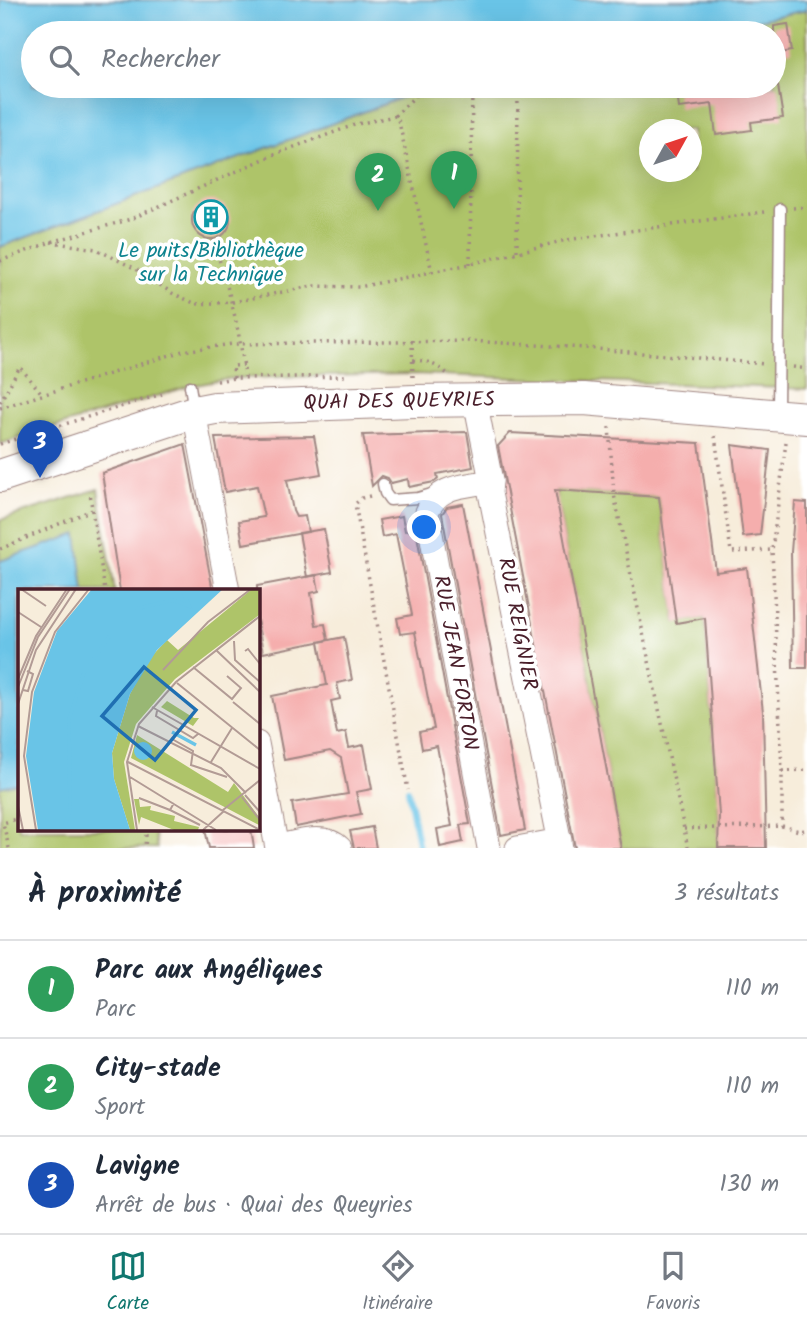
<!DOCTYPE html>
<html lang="fr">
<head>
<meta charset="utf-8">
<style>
	body { margin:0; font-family:Kalam,sans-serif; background:#f2f2f3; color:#1f2937 }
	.compass { position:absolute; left:639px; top:119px; width:63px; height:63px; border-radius:50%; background:#fff; box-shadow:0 7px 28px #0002; rotate:50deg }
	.you { position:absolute; left:425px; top:528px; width:24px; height:24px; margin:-18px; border:5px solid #fff; border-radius:50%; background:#1a73e8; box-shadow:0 0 0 10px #1a73e833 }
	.badge { display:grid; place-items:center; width:46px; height:46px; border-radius:50%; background:#0f766e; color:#fff; font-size:23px; font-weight:700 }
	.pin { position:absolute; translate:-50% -58px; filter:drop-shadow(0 2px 4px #0008) }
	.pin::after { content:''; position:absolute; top:37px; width:24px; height:21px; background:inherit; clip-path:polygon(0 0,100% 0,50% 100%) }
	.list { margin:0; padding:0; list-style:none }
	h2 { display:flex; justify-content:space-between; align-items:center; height:91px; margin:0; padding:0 28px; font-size:30px }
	h2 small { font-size:23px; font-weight:400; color:#747a83 }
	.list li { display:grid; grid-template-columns:46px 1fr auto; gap:21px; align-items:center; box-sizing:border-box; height:98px; padding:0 28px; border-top:2px solid #e0e1e3 }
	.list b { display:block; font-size:26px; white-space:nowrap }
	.list p { margin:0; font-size:23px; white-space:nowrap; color:#747a83 }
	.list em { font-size:23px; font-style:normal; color:#747a83 }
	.icon { flex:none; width:38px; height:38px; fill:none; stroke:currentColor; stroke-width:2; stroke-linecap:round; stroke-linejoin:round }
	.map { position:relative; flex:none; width:807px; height:848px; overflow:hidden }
	.search { position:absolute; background:#fff; box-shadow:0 7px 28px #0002; left:21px; right:21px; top:21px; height:77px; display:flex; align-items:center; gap:18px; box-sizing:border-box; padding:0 24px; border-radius:38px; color:#747a83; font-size:26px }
	.sheet { height:385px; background:#fff }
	nav { display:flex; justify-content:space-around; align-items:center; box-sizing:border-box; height:98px; border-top:2px solid #e0e1e3; background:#fff; font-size:19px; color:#747a83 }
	nav a { display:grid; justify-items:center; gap:4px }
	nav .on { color:#0f766e }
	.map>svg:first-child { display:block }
</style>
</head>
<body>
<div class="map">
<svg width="807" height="848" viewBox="0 0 807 848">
	<rect width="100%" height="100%" fill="#fff"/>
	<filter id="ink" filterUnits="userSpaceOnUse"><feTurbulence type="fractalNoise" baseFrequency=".0143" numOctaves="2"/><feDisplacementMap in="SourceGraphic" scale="14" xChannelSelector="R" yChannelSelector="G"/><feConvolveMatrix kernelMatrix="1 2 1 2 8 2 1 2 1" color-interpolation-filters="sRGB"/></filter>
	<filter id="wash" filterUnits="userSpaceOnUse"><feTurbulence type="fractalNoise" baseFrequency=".00686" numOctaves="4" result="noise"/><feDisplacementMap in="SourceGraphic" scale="28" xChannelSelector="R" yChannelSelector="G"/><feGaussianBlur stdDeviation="1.57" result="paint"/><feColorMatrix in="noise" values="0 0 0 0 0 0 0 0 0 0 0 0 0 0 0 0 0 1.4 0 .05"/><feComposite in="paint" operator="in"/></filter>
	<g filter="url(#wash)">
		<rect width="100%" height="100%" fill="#f7eddb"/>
		<g fill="#aec469" stroke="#7c724a" stroke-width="2" fill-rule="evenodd">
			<path d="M807,10V389L413,374L234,378L190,386L0,444V247L433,86H774V33H694ZM650,130H692V172H650Z"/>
			<polygon points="98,489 115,591 19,591 19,829 154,829 157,848 0,848 0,520"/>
			<polygon points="555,490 659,497 676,622 705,618 719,815 718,848 621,848"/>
		</g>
		<g fill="#69c4e7" stroke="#5a7289" stroke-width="2">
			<polygon points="0,0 807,0 807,10 694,33 33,33 33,86 433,86 0,247"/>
			<polygon points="77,534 84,591 19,591 19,783 0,787 0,561"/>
		</g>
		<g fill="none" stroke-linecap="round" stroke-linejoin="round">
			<polyline stroke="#69c4e7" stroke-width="6" points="408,790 419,848"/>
		</g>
		<g id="blocks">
			<g fill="#f5aead">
				<polygon points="788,24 792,51 774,54 774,26"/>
				<polygon points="676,86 778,86 783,118 751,122 752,130 716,135 712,104 679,108"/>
				<circle cx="211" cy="220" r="19"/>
				<polygon points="467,432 473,467 437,474 438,479 434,482 409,487 408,479 391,483 388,478 382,476 372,486 363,435"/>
				<polygon points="510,433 699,443 716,572 747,568 763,712 766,848 718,848 719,815 705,618 676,623 659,497 555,490 621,848 575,848 498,446"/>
				<polygon points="314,436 321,474 287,480 293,511 296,517 305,516 308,532 243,544 239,521 264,517 257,486 225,492 215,438"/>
				<polygon points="185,444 213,591 120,591 102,473"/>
				<polygon points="732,445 770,450 760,535 743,537"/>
				<polygon points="795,502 807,503 807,668 793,668 791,552"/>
				<polygon points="463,504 525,830 501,835 442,514 447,507"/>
				<polygon points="402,516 405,531 416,530 470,824 460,825 463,842 440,847 437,829 452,826 437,746 422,749 419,732 434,729 415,632 400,634 397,618 412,615 396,534 382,537 379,520"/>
				<polygon points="324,529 332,572 307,577 299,533"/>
				<polygon points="316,575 319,591 311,593 316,625 325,624 328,640 263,653 257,619 257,586"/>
				<polygon points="344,637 352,680 337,683 340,699 331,701 337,734 346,732 349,748 364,745 372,789 356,792 361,814 296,827 292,803 348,794 341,758 330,751 284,760 272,696 327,685 319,642"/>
				<polygon points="372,827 376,848 354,848 350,831"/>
				<polygon points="205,829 251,829 254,848 209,848"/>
			</g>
		</g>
	</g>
	<g filter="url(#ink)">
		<use href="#blocks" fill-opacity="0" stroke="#a08683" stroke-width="2"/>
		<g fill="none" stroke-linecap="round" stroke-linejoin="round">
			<defs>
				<g id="lane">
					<polyline points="190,386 194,410"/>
					<polyline points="778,411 780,209"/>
					<polyline points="383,484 385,493 390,500 418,498 435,493"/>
				</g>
				<g id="street">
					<polyline points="477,399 477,410 491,481 490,493 561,848"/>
					<polyline points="194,412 228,591"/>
					<polyline points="257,743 277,848"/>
					<path d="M277,846C297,843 324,832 340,848"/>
					<path d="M489,848L427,512C439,484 463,487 491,481"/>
					<polyline points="517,848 560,840"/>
				</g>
				<polyline id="secondary" points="0,476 194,412 215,408 414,401 584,399 807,418"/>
			</defs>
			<use href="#lane" stroke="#a08683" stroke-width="13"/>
			<use href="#street" stroke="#a08683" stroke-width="25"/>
			<use href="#secondary" stroke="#a08683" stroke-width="34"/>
			<g stroke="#a08683" stroke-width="3.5" stroke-dasharray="2 5" stroke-linecap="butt">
				<polyline points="395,116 416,95 438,86"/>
				<polyline points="793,208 807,207"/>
				<path d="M213,240C228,286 240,329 245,377"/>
				<polyline points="51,242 96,249 136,269 172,293 196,304 233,302 312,286 359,287 470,264 566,240 764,212"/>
				<polyline points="517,251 518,86"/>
				<polyline points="0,261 51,242 131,219 275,154 357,124 395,116 399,122 432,272"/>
				<polyline points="470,264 472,86"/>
				<polyline points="412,340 413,378"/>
				<path d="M413,360C428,360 438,366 450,376"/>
				<polyline points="793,367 807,369"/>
				<polyline points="234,378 233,366 244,365"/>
				<polyline points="217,381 234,378 345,376"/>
				<polyline points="0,402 20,367 43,395"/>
				<polyline points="0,408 183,351 232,344 469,341 586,348 765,364"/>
				<polyline points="609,427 614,494 688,848"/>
				<polyline points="715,436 731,552 772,550"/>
				<polyline points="786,442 772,550 782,771 782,826 799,831 807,830"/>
				<polyline points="0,444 162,394"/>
				<polyline points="370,496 362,498 355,504 408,790"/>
				<polyline points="92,510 105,591"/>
				<polyline points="0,549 92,510 90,491"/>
				<polyline points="782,771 807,770"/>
				<polyline points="142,829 146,835 145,848"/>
				<polyline points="684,829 782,826"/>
				<polyline points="9,848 3,823 19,818"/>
			</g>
			<use href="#lane" stroke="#fff" stroke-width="10"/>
			<use href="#street" stroke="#fff" stroke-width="23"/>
			<use href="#secondary" stroke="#fff" stroke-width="32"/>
		</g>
	</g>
	<defs>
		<symbol id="building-ring" viewBox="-11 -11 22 22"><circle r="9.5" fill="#fff" stroke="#0f9aa8" stroke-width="1.5"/><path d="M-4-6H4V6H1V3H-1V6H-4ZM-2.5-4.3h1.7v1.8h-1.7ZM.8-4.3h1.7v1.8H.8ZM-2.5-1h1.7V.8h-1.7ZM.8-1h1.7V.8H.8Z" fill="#0f9aa8"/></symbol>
	</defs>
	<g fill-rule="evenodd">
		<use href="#building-ring" x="192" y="198" width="38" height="38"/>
	</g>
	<g text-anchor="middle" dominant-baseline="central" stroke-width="7" stroke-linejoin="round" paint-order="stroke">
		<g font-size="21" fill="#0d838f" stroke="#fff">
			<text x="211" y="251">Le puits/Bibliothèque<tspan x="211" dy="24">sur la Technique</tspan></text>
		</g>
		<g font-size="21" fill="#4a1f2b" stroke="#fff">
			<text transform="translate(399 402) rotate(-1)">QUAI DES QUEYRIES</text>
			<text transform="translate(517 624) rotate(79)">RUE REIGNIER</text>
			<text transform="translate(455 663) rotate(80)">RUE JEAN FORTON</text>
		</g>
	</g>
	<g transform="translate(18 589)">
		<rect width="242" height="242" fill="#f7eddb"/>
		<path d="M234,0H241V26L157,90L118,135L106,173L117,241H112L96,190L94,164L112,105L131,70L149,51L160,61ZM149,112L176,129H181L175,137L143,118ZM119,146L210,203L216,194L241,228V236L113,169ZM116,210H121L122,218L133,217L132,221L157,227L156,232L181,238L180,241H156L123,228L121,236Z" fill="#aec469"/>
		<path d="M74,0H205L139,61L112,105L94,164L96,190L112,241H20L8,167L16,103L39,42ZM116 162a9 9 0 1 1 18 0a9 9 0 1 1-18 0Z" fill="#69c4e7"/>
		<path fill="none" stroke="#69c4e7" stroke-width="3.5" d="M154,143L178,156M45,241L52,222L51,130L66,84L91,48L121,19L155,11L171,17L164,0"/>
		<path fill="none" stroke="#b29b95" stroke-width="2" d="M3,0L28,17M0,23L23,38M216,52L217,71L242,93M198,61L242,103M227,62L230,60L242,75M175,78L214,110L223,99L209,87M145,81L190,33L233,0M0,90L18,47L49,0M159,94L242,161M0,98L20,48L52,0M5,101L10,102L15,85L9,82M215,113L242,135M0,115L18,61L58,0M134,118L242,180M139,122L138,127L175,149L180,145M120,137L203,179L228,204M151,154L154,150L175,162L173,176L209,188M110,173L240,240M193,173L214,139M112,188L198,241M227,206L242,223M224,208L242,231M121,209L152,221M156,214L152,221L182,236M0,217L5,241M205,221L242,191M18,241L6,167L14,103L37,43L71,0M119,241L109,173L121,135L158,93L242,27M185,241L206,222"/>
		<path fill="#1f6fb2" fill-opacity="0.15" stroke="#1f6fb2" stroke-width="3.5" d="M126,78L178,121L137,171L84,127Z"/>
		<rect width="242" height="242" fill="none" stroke="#4a1f2b" stroke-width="3.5"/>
	</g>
</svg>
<svg class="compass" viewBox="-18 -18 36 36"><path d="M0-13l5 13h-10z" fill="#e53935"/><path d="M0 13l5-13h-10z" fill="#747a83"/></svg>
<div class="you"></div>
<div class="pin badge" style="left:454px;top:209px;background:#2e9e5b">1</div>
<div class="pin badge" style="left:378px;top:211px;background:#2e9e5b">2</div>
<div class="pin badge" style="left:40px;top:478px;background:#1a4fb4">3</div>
<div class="search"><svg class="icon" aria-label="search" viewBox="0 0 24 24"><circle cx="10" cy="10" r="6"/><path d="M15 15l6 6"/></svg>Rechercher</div>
</div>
<section class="sheet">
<h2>À proximité<small>3 résultats</small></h2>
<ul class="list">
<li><span class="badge" style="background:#2e9e5b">1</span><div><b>Parc aux Angéliques</b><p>Parc</p></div><em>110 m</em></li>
<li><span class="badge" style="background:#2e9e5b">2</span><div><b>City-stade</b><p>Sport</p></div><em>110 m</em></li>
<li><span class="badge" style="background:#1a4fb4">3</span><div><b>Lavigne</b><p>Arrêt de bus · Quai des Queyries</p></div><em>130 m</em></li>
</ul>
</section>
<nav>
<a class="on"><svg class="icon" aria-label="map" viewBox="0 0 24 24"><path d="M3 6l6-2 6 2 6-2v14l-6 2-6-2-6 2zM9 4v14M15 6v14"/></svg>Carte</a>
<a><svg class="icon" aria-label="directions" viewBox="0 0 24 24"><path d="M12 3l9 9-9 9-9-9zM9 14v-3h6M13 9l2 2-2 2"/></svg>Itinéraire</a>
<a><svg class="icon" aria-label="saved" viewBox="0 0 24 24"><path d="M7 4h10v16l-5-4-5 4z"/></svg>Favoris</a>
</nav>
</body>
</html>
